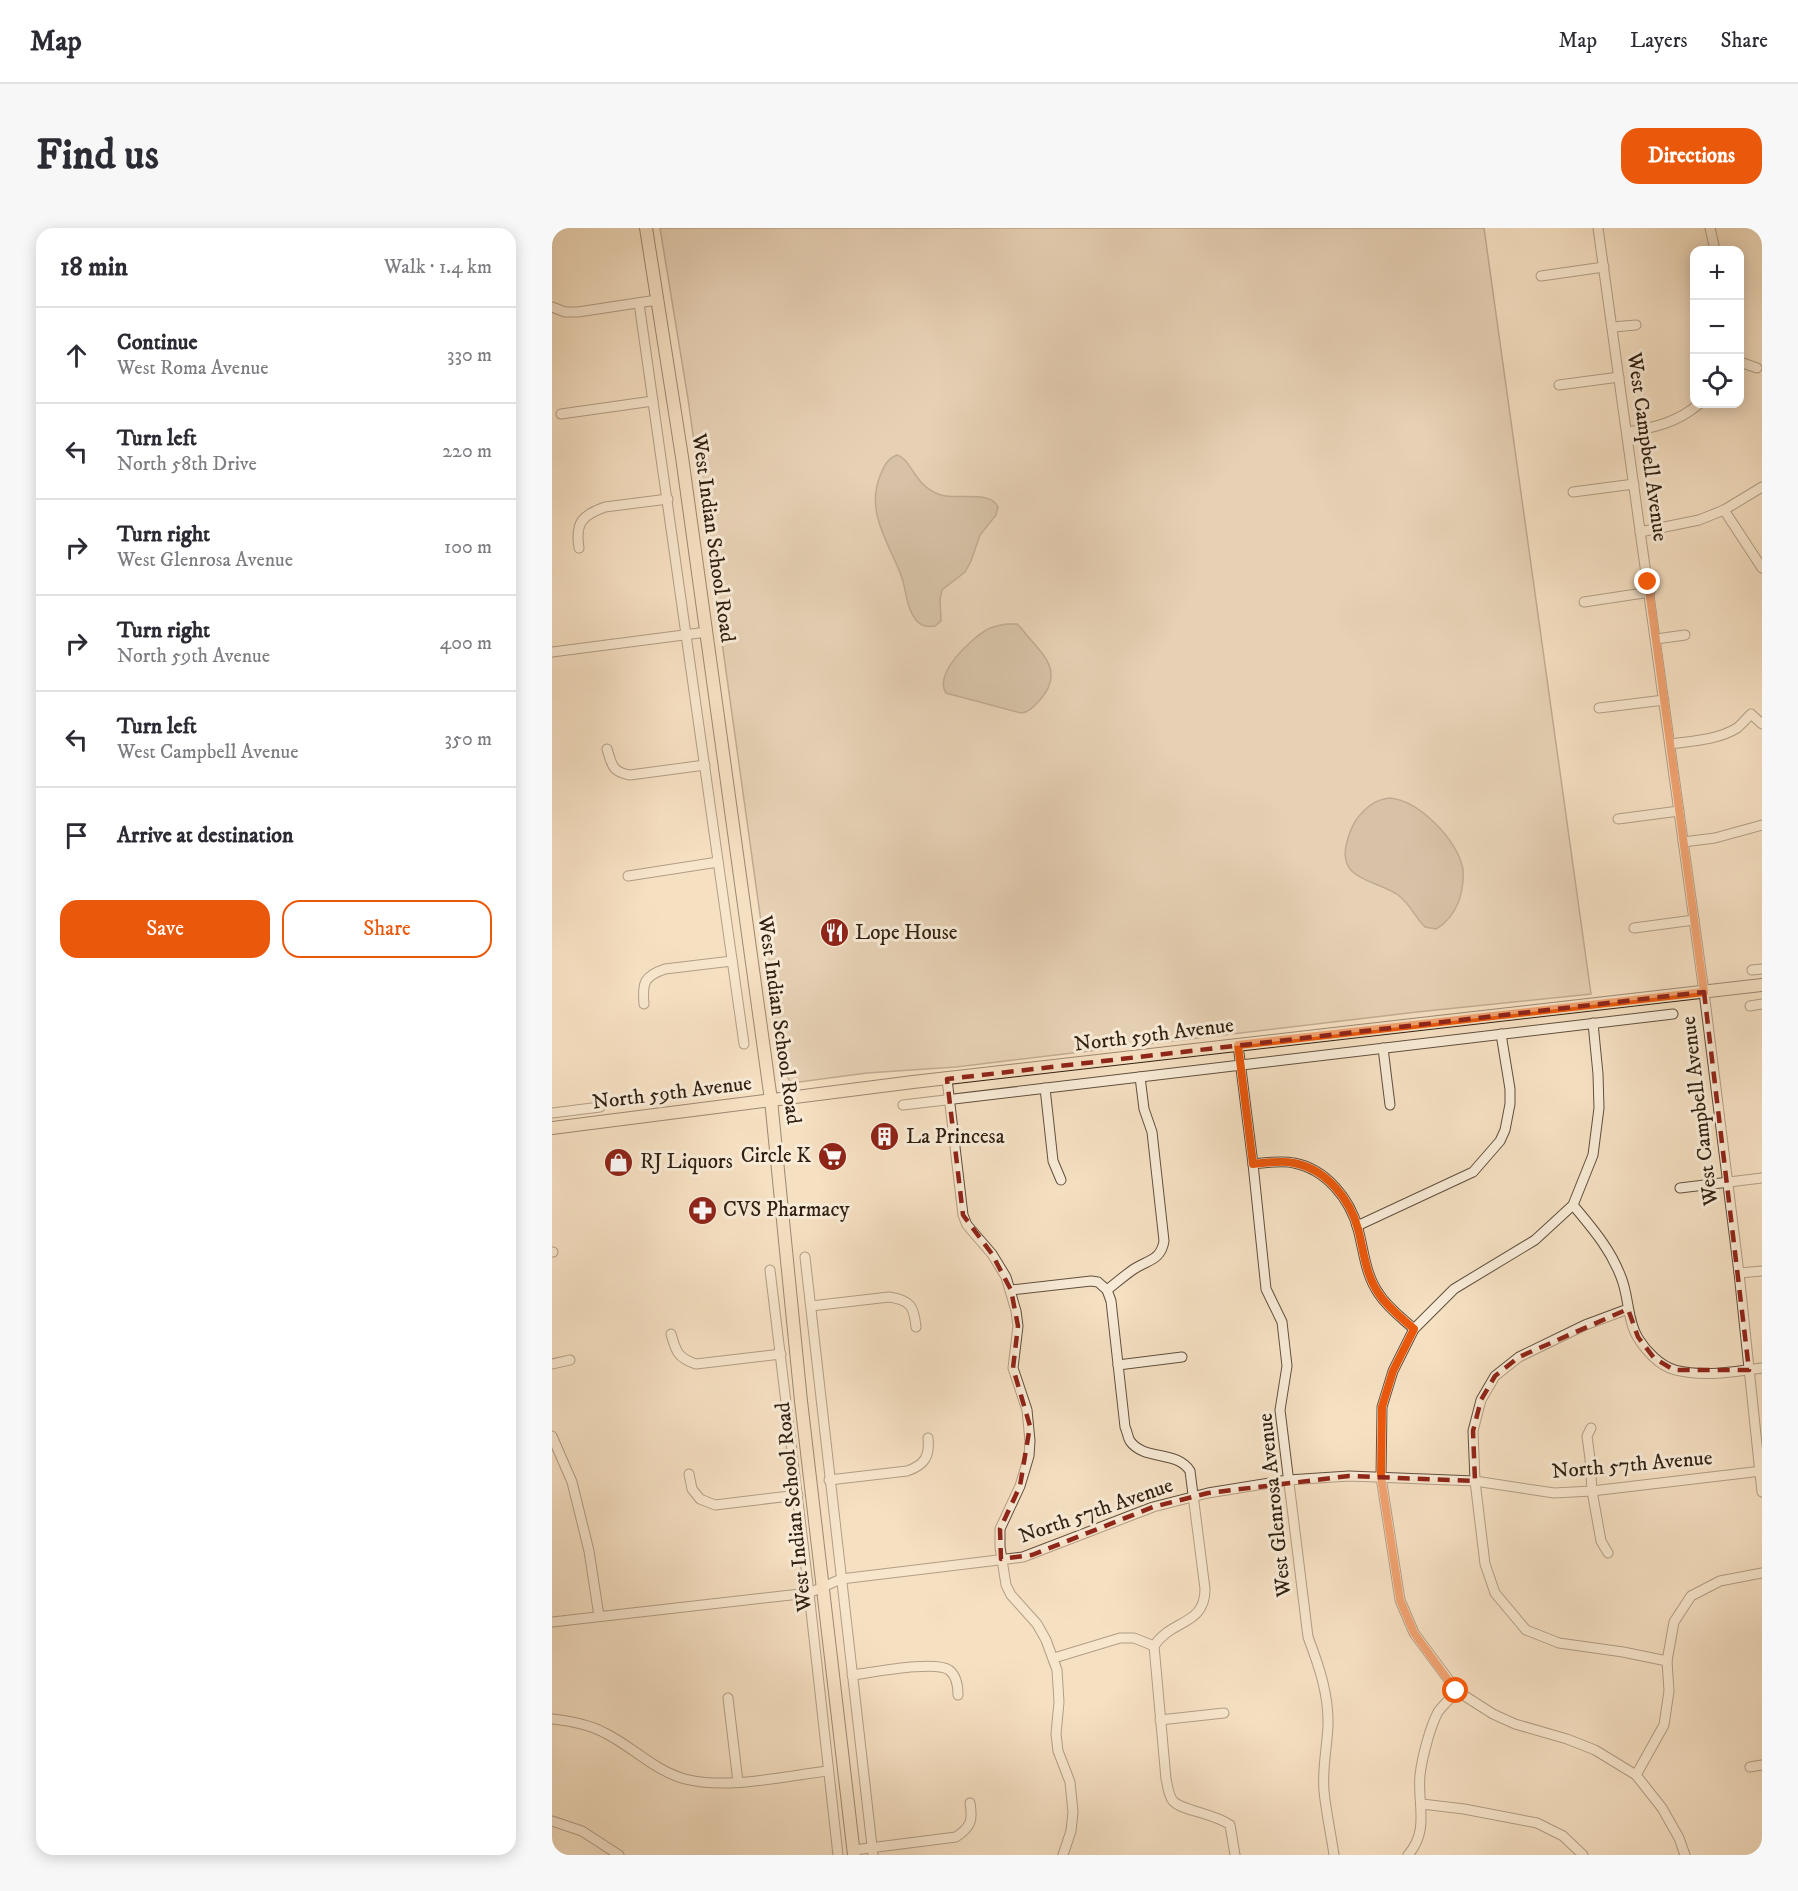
<!DOCTYPE html>
<html lang="en">
<head>
<meta charset="utf-8">
<style>
	body { margin:0; font-family:"IM FELL DW Pica",serif; background:#f7f7f7; color:#2b2b33 }
	.controls { position:absolute; right:18px; top:18px; display:grid; overflow:hidden; border-radius:12px; box-shadow:0 3px 15px #0003 }
	.controls button { width:54px; height:54px; display:grid; place-items:center; padding:0; border:0; border-bottom:2px solid #e1e1e2; background:#fff; color:#2b2b33; font:30px sans-serif }
	.stop { position:absolute; width:18px; height:18px; margin:-14px; border:4px solid #ea580c; border-radius:50%; background:#fff }
	.stop.end { background:#ea580c; border-color:#fff; box-shadow:0 2px 6px #0008 }
	.list { margin:0; padding:0; list-style:none }
	h2 { display:flex; justify-content:space-between; align-items:center; height:78px; margin:0; padding:0 24px; font-size:26px }
	h2 small { font-size:20px; font-weight:400; color:#7c7c81 }
	.list li { display:grid; grid-template-columns:39px 1fr auto; gap:18px; align-items:center; box-sizing:border-box; height:96px; padding:0 24px; border-top:2px solid #e1e1e2 }
	.list b { display:block; font-size:22px; white-space:nowrap }
	.list p { margin:0; font-size:20px; white-space:nowrap; color:#7c7c81 }
	.list em { font-size:20px; font-style:normal; color:#7c7c81 }
	.actions { display:flex; gap:12px; padding:18px 24px }
	.actions a { flex:1; padding:14px 0; border:2px solid #ea580c; border-radius:18px; text-align:center; font-size:21px; color:#ea580c }
	.actions .main { background:#ea580c; color:#fff }
	.icon { flex:none; width:33px; height:33px; fill:none; stroke:currentColor; stroke-width:2; stroke-linecap:round; stroke-linejoin:round }
	.map { position:relative; flex:none; width:1210px; height:1627px; overflow:hidden; border-radius:18px }
	header { display:flex; align-items:center; gap:36px; box-sizing:border-box; height:84px; padding:0 30px; background:#fff; border-bottom:2px solid #e1e1e2 }
	header strong { font-size:28px }
	nav { display:flex; gap:33px; margin-inline-start:auto; font-size:21px }
	.intro { display:flex; align-items:center; justify-content:space-between; box-sizing:border-box; height:144px; padding:0 36px }
	h1 { margin:0; font-size:42px }
	.button { padding:15px 27px; border-radius:18px; background:#ea580c; color:#fff; font-size:21px; font-weight:700 }
	main { display:flex; gap:36px; padding:0 36px }
	aside { flex:1; background:#fff; border-radius:18px; box-shadow:0 3px 15px #0003 }
	.map>svg:first-child { display:block }
</style>
</head>
<body>
<header>
<strong>Map</strong>
<nav><a>Map</a><a>Layers</a><a>Share</a></nav>
</header>
<div class="intro"><h1>Find us</h1><a class="button">Directions</a></div>
<main>
<aside>
<h2>18 min<small>Walk · 1.4 km</small></h2>
<ul class="list">
<li><svg class="icon" aria-label="ahead" viewBox="0 0 24 24"><path d="M12 20V5M6 11l6-6 6 6"/></svg><div><b>Continue</b><p>West Roma Avenue</p></div><em>330 m</em></li>
<li><svg class="icon" aria-label="left" viewBox="0 0 24 24"><path d="M17 20v-9H6M10 6l-5 5 5 5"/></svg><div><b>Turn left</b><p>North 58th Drive</p></div><em>220 m</em></li>
<li><svg class="icon" aria-label="right" viewBox="0 0 24 24"><path d="M7 20v-9h11M14 6l5 5-5 5"/></svg><div><b>Turn right</b><p>West Glenrosa Avenue</p></div><em>100 m</em></li>
<li><svg class="icon" aria-label="right" viewBox="0 0 24 24"><path d="M7 20v-9h11M14 6l5 5-5 5"/></svg><div><b>Turn right</b><p>North 59th Avenue</p></div><em>400 m</em></li>
<li><svg class="icon" aria-label="left" viewBox="0 0 24 24"><path d="M17 20v-9H6M10 6l-5 5 5 5"/></svg><div><b>Turn left</b><p>West Campbell Avenue</p></div><em>350 m</em></li>
<li><svg class="icon" aria-label="arrive" viewBox="0 0 24 24"><path d="M6 21V4h12l-3 4 3 4H6"/></svg><div><b>Arrive at destination</b></div></li>
</ul>
<div class="actions"><a class="main">Save</a><a>Share</a></div>
</aside>
<div class="map">
<svg width="1210" height="1627" viewBox="0 0 1210 1627">
	<rect width="100%" height="100%" fill="#f5e0c2"/>
	<filter id="stains"><feTurbulence type="fractalNoise" baseFrequency=".00333" numOctaves="4"/><feColorMatrix values="0 0 0 0 .2 0 0 0 0 .09 0 0 0 0 .02 0 0 0 .5 -.17"/></filter>
	<radialGradient id="worn" r=".72"><stop offset=".6" stop-color="#630" stop-opacity="0"/><stop offset="1" stop-color="#630" stop-opacity=".3"/></radialGradient>
	<path fill="#d4bfa4" stroke="#826f5a" stroke-width="1.5" d="M108,0H932L1039,766L865,784L404,839L315,845L247,854L238,853C231,845 230,821 225,808L136,171Z"/>
	<g fill="#b29e86" stroke="#7e6b57" stroke-width="1.5">
		<path d="M345,227C360,231 362,259 389,267C406,272 438,262 446,279L444,287L428,307L419,333L413,344L390,362L388,371L389,393L383,398C377,399 370,398 366,394C355,384 354,362 350,350C338,316 313,285 328,248C332,238 335,231 345,227Z"/>
		<path d="M455,396H465L469,400C487,424 515,441 488,472C482,478 478,484 469,485L394,465C381,445 420,410 436,401C442,398 449,397 455,396Z"/>
		<path d="M838,570C868,573 905,612 911,641C912,651 910,663 907,673C902,685 895,695 884,701L873,699C863,689 858,676 846,667C825,652 787,653 794,618C796,609 799,600 804,592C812,581 824,571 838,570Z"/>
	</g>
	<g fill="none" stroke-linecap="round" stroke-linejoin="round">
		<defs>
			<g id="minor">
				<polyline points="1046,0 1152,764 1187,1045 1210,1264"/>
				<polyline points="1158,0 1163,22"/>
				<polyline points="989,48 1052,39"/>
				<polyline points="87,75 192,816"/>
				<polyline points="0,79 13,84 26,84 105,72"/>
				<polyline points="1061,99 1084,97"/>
				<polyline points="1188,134 1205,140"/>
				<polyline points="1007,157 1067,149"/>
				<polyline points="9,186 101,173"/>
				<path d="M1075,204C1102,200 1126,194 1147,176"/>
				<polyline points="1021,264 1082,256"/>
				<polyline points="1172,282 1210,340"/>
				<polyline points="1088,304 1147,292 1172,282 1210,259"/>
				<path d="M27,320C23,295 30,287 53,279L116,271"/>
				<polyline points="1032,374 1098,364"/>
				<polyline points="1104,411 1133,407"/>
				<polyline points="0,424 155,404"/>
				<polyline points="1047,480 1112,472"/>
				<path d="M1118,516C1139,513 1166,512 1185,500C1190,496 1195,490 1199,486L1210,496"/>
				<path d="M55,521C60,537 60,544 78,547L153,537"/>
				<polyline points="1066,591 1127,583"/>
				<polyline points="1131,614 1163,610 1210,597"/>
				<polyline points="76,648 166,634"/>
				<polyline points="1082,700 1142,692"/>
				<polyline points="1200,742 1210,741"/>
				<path d="M92,776C90,755 92,748 113,741L180,733"/>
				<polyline points="1198,778 1210,776"/>
				<polyline points="1041,795 1046,846 1047,880 1041,927 1021,977 983,1012 902,1061 862,1101 841,1143 830,1179 829,1249 848,1372 862,1405 905,1463 941,1486 963,1496 1015,1511 1043,1522 1084,1547 1110,1580 1127,1610 1133,1627"/>
				<path d="M686,817L701,936L714,1061L730,1094L735,1138L728,1182L756,1409C767,1438 777,1467 776,1498C775,1520 770,1541 772,1563C774,1584 779,1606 782,1627"/>
				<polyline points="831,820 838,877"/>
				<path d="M588,849L592,881L600,904L612,1013C609,1032 596,1032 582,1041C573,1047 564,1055 555,1062L559,1073L573,1199C575,1203 576,1210 578,1213C592,1233 625,1222 638,1243L653,1361C653,1398 619,1391 602,1418L614,1551C616,1558 616,1567 621,1573C630,1583 662,1585 678,1597L683,1627"/>
				<polyline points="395,851 411,987 415,997 440,1026 454,1049 464,1083 466,1098 461,1140 475,1182 478,1213 477,1228 468,1258 448,1301 448,1319 454,1357 459,1367 485,1396 494,1412 505,1442 507,1474 504,1506 506,1523 518,1554 521,1584 519,1603 511,1627"/>
				<polyline points="493,860 501,933 509,952"/>
				<polyline points="351,877 1121,786"/>
				<polyline points="0,885 48,879"/>
				<path d="M701,936C714,935 729,932 742,935C774,941 798,971 806,1001C812,1023 813,1046 827,1066C836,1080 850,1090 862,1101"/>
				<polyline points="1128,960 1210,950"/>
				<path d="M1021,977C1040,1000 1058,1020 1069,1049C1077,1068 1075,1092 1086,1110C1094,1123 1108,1138 1123,1142C1151,1149 1183,1144 1210,1140"/>
				<polyline points="805,998 921,944 948,913 953,902 958,876 958,861 949,806"/>
				<polyline points="0,1024 1,1024"/>
				<polyline points="253,1029 321,1627"/>
				<polyline points="218,1042 257,1365 286,1627"/>
				<polyline points="1187,1045 1210,1043"/>
				<polyline points="459,1062 539,1053 546,1054 555,1062"/>
				<path d="M259,1078L337,1069C359,1072 362,1079 364,1099"/>
				<polyline points="1076,1081 1033,1097 967,1129 943,1148 929,1172 921,1203 923,1253 933,1336 943,1365 974,1402 1007,1415 1071,1424 1115,1433"/>
				<path d="M119,1106C124,1124 126,1130 144,1136L229,1126"/>
				<polyline points="0,1136 18,1132"/>
				<polyline points="566,1137 630,1129"/>
				<polyline points="1039,1200 1035,1208 1038,1231 1040,1263 1049,1313 1056,1325"/>
				<polyline points="0,1208 20,1254 37,1323 47,1388"/>
				<polyline points="137,1246 140,1261 148,1271 163,1277 246,1267"/>
				<path d="M277,1252L355,1243C373,1237 378,1228 376,1210"/>
				<polyline points="0,1394 257,1365 289,1351 471,1329 601,1279 656,1265 736,1252 797,1248 923,1253 1002,1265 1040,1263 1210,1243"/>
				<polyline points="502,1430 568,1410 582,1410 602,1418"/>
				<path d="M300,1447C319,1445 382,1432 397,1442C405,1448 406,1458 406,1467"/>
				<polyline points="176,1470 186,1554"/>
				<path d="M0,1491C19,1493 36,1496 53,1505C81,1519 103,1543 133,1551C176,1562 232,1548 276,1543"/>
				<polyline points="608,1492 672,1485"/>
				<polyline points="1198,1539 1210,1537"/>
				<polyline points="1084,1547 1112,1497 1117,1463 1115,1433 1122,1394 1139,1368 1168,1353 1210,1345"/>
				<polyline points="870,1576 912,1581 985,1595 1011,1608 1031,1627"/>
				<polyline points="0,1593 30,1603 67,1627"/>
				<path d="M302,1622L404,1609C419,1599 421,1592 418,1575"/>
				<path d="M856,1627C878,1602 865,1575 868,1547C870,1530 878,1499 886,1484C891,1477 899,1470 905,1463"/>
			</g>
			<g id="major">
				<polyline points="94,0 130,229 219,872 249,1173 302,1627"/>
				<polyline points="0,900 361,854 1210,757"/>
			</g>
		</defs>
		<use href="#minor" stroke="#614f3d" stroke-width="11"/>
		<use href="#major" stroke="#301f11" stroke-width="14"/>
		<use href="#minor" stroke="#f8ebd7" stroke-width="9"/>
		<use href="#major" stroke="#f5e0c2" stroke-width="12"/>
	</g>
	<g fill="none" stroke-linecap="round" stroke-linejoin="round">
		<path stroke="#ea580c" stroke-width="8" d="M904,1463L862,1405L848,1372L829,1249L830,1179L841,1143L862,1101C850,1090 836,1080 827,1066C813,1046 812,1023 806,1001C798,971 774,941 742,935C729,932 714,935 701,936L686,817L1152,764L1096,354"/>
	</g>
	<path d="M0 0H1210V1627H0ZM1152,764L1197,1142H1122L1102,1130L1086,1109L1076,1081L967,1129L943,1148L929,1172L921,1203L923,1253L797,1248L656,1265L601,1279L480,1327L449,1331L448,1301L468,1258L478,1198L461,1140L466,1098L459,1062L440,1026L411,987L395,851Z" fill="#f5e0c2" fill-opacity=".55" fill-rule="evenodd"/>
	<path fill="none" stroke="#8f2418" stroke-width="4.5" stroke-dasharray="12 8" stroke-linejoin="round" d="M1152,764L1197,1142H1122L1102,1130L1086,1109L1076,1081L967,1129L943,1148L929,1172L921,1203L923,1253L797,1248L656,1265L601,1279L480,1327L449,1331L448,1301L468,1258L478,1198L461,1140L466,1098L459,1062L440,1026L411,987L395,851Z"/>
	<defs>
		<symbol id="restaurant-disc" viewBox="-11 -11 22 22"><circle r="9.5" fill="#8f2418" stroke="#f8ebd7"/><path d="M-5-6h1v4h1v-4h1v4h1v-4h1v5L-1.5 .5V6h-2V.5L-5-1ZM5-6V6H3V1.5H1.5Q1.5-4 5-6Z" fill="#fff"/></symbol>
		<symbol id="building-disc" viewBox="-11 -11 22 22"><circle r="9.5" fill="#8f2418" stroke="#f8ebd7"/><path d="M-4-6H4V6H1V3H-1V6H-4ZM-2.5-4.3h1.7v1.8h-1.7ZM.8-4.3h1.7v1.8H.8ZM-2.5-1h1.7V.8h-1.7ZM.8-1h1.7V.8H.8Z" fill="#fff"/></symbol>
		<symbol id="supermarket-disc" viewBox="-11 -11 22 22"><circle r="9.5" fill="#8f2418" stroke="#f8ebd7"/><path d="M-6-5.5h2.5l.6 2H6L4.5 2H-2.5L-4.4-4H-6ZM-1.5 3.2a1.3 1.3 0 1 0 .1 0ZM3 3.2a1.3 1.3 0 1 0 .1 0Z" fill="#fff"/></symbol>
		<symbol id="shop-disc" viewBox="-11 -11 22 22"><circle r="9.5" fill="#8f2418" stroke="#f8ebd7"/><path d="M-5-2.5h2.3a2.7 3.5 0 0 1 5.4 0H5L5.5 6h-11ZM-1.5-2.5h3a1.5 2.3 0 0 0-3 0Z" fill="#fff"/></symbol>
		<symbol id="pharmacy-disc" viewBox="-11 -11 22 22"><circle r="9.5" fill="#8f2418" stroke="#f8ebd7"/><path d="M-2-6h4v4h4v4h-4v4h-4v-4h-4v-4h4Z" fill="#fff"/></symbol>
	</defs>
	<g fill-rule="evenodd">
		<use href="#restaurant-disc" x="266" y="688" width="33" height="33"/>
		<use href="#building-disc" x="316" y="892" width="33" height="33"/>
		<use href="#supermarket-disc" x="264" y="912" width="33" height="33"/>
		<use href="#shop-disc" x="50" y="918" width="33" height="33"/>
		<use href="#pharmacy-disc" x="134" y="966" width="33" height="33"/>
	</g>
	<g text-anchor="middle" dominant-baseline="central" stroke-width="6" stroke-linejoin="round" paint-order="stroke">
		<g font-size="21" fill="#301f11" stroke="#f8ebd7">
			<text transform="translate(1095 219) rotate(82)">West Campbell Avenue</text>
			<text transform="translate(161 310) rotate(82)">West Indian School Road</text>
			<text transform="translate(227 792) rotate(82)">West Indian School Road</text>
			<text transform="translate(602 807) rotate(-7)">North 59th Avenue</text>
			<text transform="translate(120 865) rotate(-7)">North 59th Avenue</text>
			<text transform="translate(1148 883) rotate(-97)">West Campbell Avenue</text>
			<text transform="translate(1080 1237) rotate(-5)">North 57th Avenue</text>
			<text transform="translate(723 1277) rotate(-96)">West Glenrosa Avenue</text>
			<text transform="translate(242 1279) rotate(-96)">West Indian School Road</text>
			<text transform="translate(544 1283) rotate(-19)">North 57th Avenue</text>
		</g>
		<g font-size="21" fill="#301f11" stroke="#f8ebd7" text-anchor="start">
			<text x="303" y="705">Lope House</text>
			<text x="354" y="909">La Princesa</text>
			<text x="259" y="928" text-anchor="end">Circle K</text>
			<text x="88" y="934">RJ Liquors</text>
			<text x="171" y="982">CVS Pharmacy</text>
		</g>
	</g>
	<rect width="100%" height="100%" filter="url(#stains)"/>
	<rect width="100%" height="100%" fill="url(#worn)"/>
</svg>
<div class="controls">
<button>+</button>
<button>−</button>
<button><svg class="icon" aria-label="locate" viewBox="0 0 24 24"><circle cx="12" cy="12" r="6"/><path d="M12 2v4M12 18v4M2 12h4M18 12h4"/></svg></button>
</div>
<div class="stop" style="left:904px;top:1463px"></div>
<div class="stop end" style="left:1096px;top:354px"></div>
</div>
</main>
</body>
</html>
